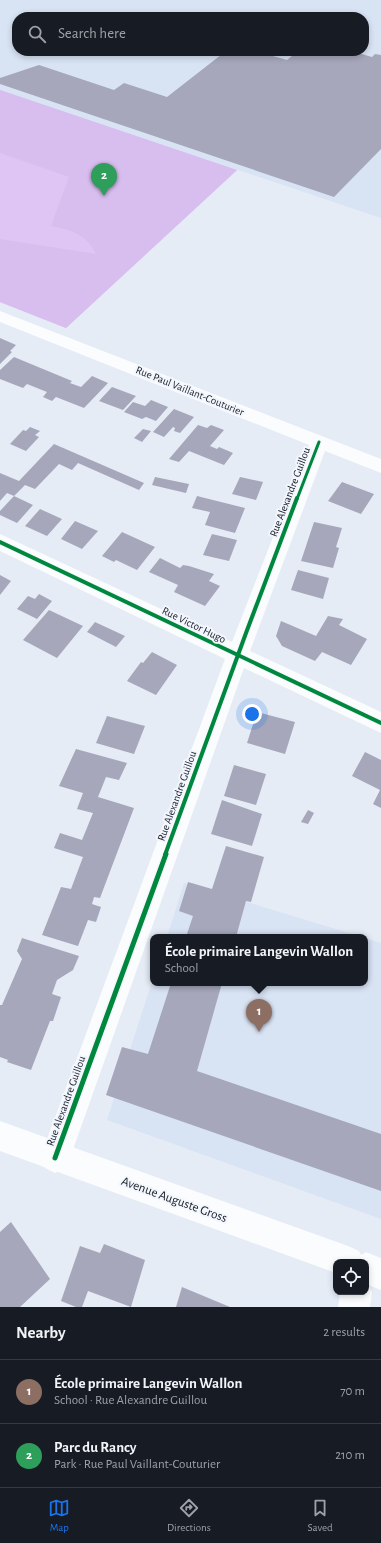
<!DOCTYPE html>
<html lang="en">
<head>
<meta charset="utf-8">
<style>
	body { margin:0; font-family:"Alegreya Sans",sans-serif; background:#242831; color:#f1f3f6 }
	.controls { position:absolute; right:12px; bottom:12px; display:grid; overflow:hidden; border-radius:8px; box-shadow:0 2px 6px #0003 }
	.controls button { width:36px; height:36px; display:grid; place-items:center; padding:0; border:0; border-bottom:1px solid #363941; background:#171b24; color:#f1f3f6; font:20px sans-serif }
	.you { position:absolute; left:252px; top:714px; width:14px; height:14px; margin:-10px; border:3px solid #fff; border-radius:50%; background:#1a73e8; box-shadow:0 0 0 6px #1a73e833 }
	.badge { display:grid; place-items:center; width:26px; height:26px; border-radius:50%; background:#1a73e8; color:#fff; font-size:13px; font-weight:700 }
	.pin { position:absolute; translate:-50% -33px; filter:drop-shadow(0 1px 2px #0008) }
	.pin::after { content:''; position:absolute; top:21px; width:14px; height:12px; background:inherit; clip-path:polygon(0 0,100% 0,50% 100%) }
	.popup { position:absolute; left:150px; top:934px; width:218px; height:52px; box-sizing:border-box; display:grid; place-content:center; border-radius:8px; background:#171b24; filter:drop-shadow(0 1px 3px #0005); font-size:13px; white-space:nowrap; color:#9ea1a6 }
	.popup b { font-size:15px; color:#f1f3f6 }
	.popup::after { content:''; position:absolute; left:50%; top:100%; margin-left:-8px; border:8px solid transparent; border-top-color:#171b24 }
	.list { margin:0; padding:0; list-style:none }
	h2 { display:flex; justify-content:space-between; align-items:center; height:52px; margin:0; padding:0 16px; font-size:17px }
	h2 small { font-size:13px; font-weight:400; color:#9ea1a6 }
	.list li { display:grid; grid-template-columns:26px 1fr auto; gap:12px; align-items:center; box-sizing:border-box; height:64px; padding:0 16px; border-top:1px solid #363941 }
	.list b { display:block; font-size:15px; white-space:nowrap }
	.list p { margin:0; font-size:13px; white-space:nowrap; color:#9ea1a6 }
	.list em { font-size:13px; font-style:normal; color:#9ea1a6 }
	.icon { flex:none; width:22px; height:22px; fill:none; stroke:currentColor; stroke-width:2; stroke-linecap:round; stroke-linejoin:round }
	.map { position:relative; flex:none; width:381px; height:1307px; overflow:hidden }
	.search { position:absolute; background:#171b24; box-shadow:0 2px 6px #0003; left:12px; right:12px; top:12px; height:44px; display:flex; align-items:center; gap:10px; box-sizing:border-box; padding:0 14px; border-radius:16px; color:#9ea1a6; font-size:15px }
	.sheet { height:180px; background:#171b24 }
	nav { display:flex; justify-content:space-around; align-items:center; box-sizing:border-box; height:56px; border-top:1px solid #363941; background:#171b24; font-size:11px; color:#9ea1a6 }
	nav a { display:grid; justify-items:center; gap:2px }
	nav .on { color:#1a73e8 }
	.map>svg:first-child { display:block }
</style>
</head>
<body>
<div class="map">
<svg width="381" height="1307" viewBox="0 0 381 1307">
	<rect width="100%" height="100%" fill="#e5ecf6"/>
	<g fill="#d8e3f4" fill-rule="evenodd">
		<path d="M0,0H381V218L0,90ZM17,17H364V51H17Z"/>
		<polygon points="184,883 362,937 167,937"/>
		<polygon points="365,938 381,943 381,1219 107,1120 153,979 153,983 365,983"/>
	</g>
	<polygon fill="#dec5f4" points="0,90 237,170 66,328 0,302"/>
	<path fill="#d8beef" d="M0,90L237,170L66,328L0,302V239L96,254C87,235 72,230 51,226L69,177L0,153Z"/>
	<g fill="#a6a7bb">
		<polygon points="226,51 255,51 287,60 298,51 351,51 372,57 375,54 381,55 381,149 334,197 0,84 0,78 39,65 114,90 124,83 167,97"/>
		<polygon points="0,338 16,345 10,351 12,352 0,364"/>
		<polygon points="14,357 72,381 70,383 81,387 92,376 108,383 84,408 56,397 52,401 43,397 47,392 27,384 23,388 0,379 0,370"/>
		<polygon points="112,387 136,396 123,410 99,401"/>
		<polygon points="151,400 168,407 156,421 146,417 142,419 124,412 133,402 145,406"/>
		<polygon points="174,409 194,417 180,433 174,431 175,428 173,427 164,437 153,432"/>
		<polygon points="198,425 207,428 211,425 224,430 210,446 217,449 219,447 233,453 224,465 189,451 179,462 169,459"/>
		<polygon points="30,427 40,431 35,435 39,437 26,451 10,444 23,430 26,431"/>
		<polygon points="143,429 151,431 142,442 134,438"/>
		<polygon points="54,444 144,483 139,490 78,463 72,470 59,464 35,489 25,485 14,496 7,493 0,501 0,473 19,481"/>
		<polygon points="155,477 189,484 186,493 152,485"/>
		<polygon points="240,477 263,482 256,500 232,494"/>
		<polygon points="342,482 374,494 361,514 328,501"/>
		<polygon points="14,496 33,505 17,523 0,515 0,511"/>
		<polygon points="197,496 245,508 235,533 205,525 210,512 192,508"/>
		<polygon points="40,509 62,519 47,536 25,526"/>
		<polygon points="75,521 98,531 82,549 61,539"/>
		<polygon points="314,522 342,528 336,547 339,548 333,568 301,561"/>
		<polygon points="122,532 155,547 137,570 116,560 114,562 102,556"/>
		<polygon points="212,534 237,540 229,561 203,555"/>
		<polygon points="160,558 180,568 183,565 189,566 214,574 209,581 220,586 205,606 174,592 178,585 149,572"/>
		<polygon points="298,570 329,578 323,599 291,590"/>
		<polygon points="0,575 11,581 0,595"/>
		<polygon points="39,594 52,601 37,619 17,609 28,596 35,599"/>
		<polygon points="49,610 83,626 57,658 23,640"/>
		<polygon points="328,616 343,619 339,625 367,639 351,665 322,652 315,661 282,646 276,636 281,621 316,636"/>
		<polygon points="95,622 125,636 116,647 87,632"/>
		<polygon points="152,652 177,665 156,695 127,681 141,662 143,663"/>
		<polygon points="257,712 295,722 285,754 247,743"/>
		<polygon points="107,716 145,726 134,754 96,743"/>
		<polygon points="76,749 127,763 119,780 106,777 98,797 134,808 100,898 94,897 92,904 101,907 96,922 88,920 78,946 42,935 61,887 71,889 83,857 54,848 60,833 82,840 93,813 77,809 83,793 59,786"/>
		<polygon points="365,752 381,760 381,808 373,804 380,790 352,776"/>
		<polygon points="234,765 266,774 256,805 224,796"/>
		<polygon points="222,800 262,814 252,846 211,834"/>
		<polygon points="308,810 314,813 308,824 301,822"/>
		<polygon points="226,846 264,857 251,902 246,901 236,937 186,937 193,916 179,911 188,882 212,889"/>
		<polygon points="22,938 79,956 73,970 57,980 52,994 61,997 53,1021 50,1021 31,1070 7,1062 8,1060 0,1057 0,1005 2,1005 22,959 17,951"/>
		<polygon points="171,983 222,983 197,1071 381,1134 381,1191 106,1095 122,1047 148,1054"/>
		<polygon points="11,1222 50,1279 20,1307 0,1307 0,1232"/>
		<polygon points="104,1244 145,1260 131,1307 88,1291 82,1307 76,1307 61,1301 80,1246 100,1253"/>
		<polygon points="182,1287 230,1307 176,1307"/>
	</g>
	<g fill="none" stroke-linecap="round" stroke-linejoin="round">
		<g fill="#fbfcfe" fill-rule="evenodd">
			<polygon points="0,311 381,459 381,473 325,451 250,651 381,712 381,733 244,668 70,1158 65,1168 55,1173 45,1168 40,1158 225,659 0,551 0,534 232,642 309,445 0,322"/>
			<polygon points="366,1280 372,1292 370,1307 338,1307 340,1292 366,1292"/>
		</g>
		<polygon fill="#fbfcfe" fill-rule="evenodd" points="0,1121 348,1246 359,1251 361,1255 366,1252 381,1258 381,1290 366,1284 366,1262 336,1262 336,1273 0,1151"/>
		<defs>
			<polyline id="cycleway-far2" points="297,499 319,442"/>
			<g id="cycleway-far1">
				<polyline points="0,542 381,723"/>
				<polyline points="165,855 246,633 297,498"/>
			</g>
			<polyline id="cycleway" points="55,1158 166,854"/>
		</defs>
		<use href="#cycleway-far2" stroke="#f3f7fd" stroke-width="5"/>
		<use href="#cycleway-far1" stroke="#f3f7fd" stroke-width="6"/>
		<use href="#cycleway" stroke="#f3f7fd" stroke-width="8"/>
		<use href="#cycleway-far2" stroke="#00873e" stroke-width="3"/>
		<use href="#cycleway-far1" stroke="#00873e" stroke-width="4"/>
		<use href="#cycleway" stroke="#00873e" stroke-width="5"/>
	</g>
	<g text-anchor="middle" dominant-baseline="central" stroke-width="4" stroke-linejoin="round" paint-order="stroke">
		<g font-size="11" fill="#161d27" stroke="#f3f7fd">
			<text transform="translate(190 391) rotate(22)">Rue Paul Vaillant-Couturier</text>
			<text transform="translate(290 492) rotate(-69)">Rue Alexandre Guillou</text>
			<text transform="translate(194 625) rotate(26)">Rue Victor Hugo</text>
			<text transform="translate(177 796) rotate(-70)">Rue Alexandre Guillou</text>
			<text transform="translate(66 1101) rotate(-70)">Rue Alexandre Guillou</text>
		</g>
		<g font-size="13" fill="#161d27" stroke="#f3f7fd">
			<text transform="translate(174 1200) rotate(20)">Avenue Auguste Gross</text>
		</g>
	</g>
</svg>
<div class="controls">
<button><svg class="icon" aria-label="locate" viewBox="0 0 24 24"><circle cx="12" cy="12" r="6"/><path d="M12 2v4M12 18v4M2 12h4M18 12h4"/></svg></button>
</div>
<div class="you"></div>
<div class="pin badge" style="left:259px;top:1032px;background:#8d6e63">1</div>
<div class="popup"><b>École primaire Langevin Wallon</b>School</div>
<div class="pin badge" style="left:104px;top:196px;background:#2e9e5b">2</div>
<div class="search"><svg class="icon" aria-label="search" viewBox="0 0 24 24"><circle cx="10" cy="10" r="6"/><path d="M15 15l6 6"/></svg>Search here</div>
</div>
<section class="sheet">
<h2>Nearby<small>2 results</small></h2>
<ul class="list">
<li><span class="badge" style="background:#8d6e63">1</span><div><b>École primaire Langevin Wallon</b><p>School · Rue Alexandre Guillou</p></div><em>70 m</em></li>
<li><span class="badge" style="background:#2e9e5b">2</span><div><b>Parc du Rancy</b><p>Park · Rue Paul Vaillant-Couturier</p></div><em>210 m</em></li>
</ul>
</section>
<nav>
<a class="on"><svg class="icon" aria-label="map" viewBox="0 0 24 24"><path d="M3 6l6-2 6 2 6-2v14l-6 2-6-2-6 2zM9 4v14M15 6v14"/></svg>Map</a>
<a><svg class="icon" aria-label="directions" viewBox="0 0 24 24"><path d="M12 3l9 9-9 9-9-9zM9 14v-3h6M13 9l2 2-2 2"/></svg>Directions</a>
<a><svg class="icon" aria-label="saved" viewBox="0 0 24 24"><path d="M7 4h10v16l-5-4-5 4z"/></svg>Saved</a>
</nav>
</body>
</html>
